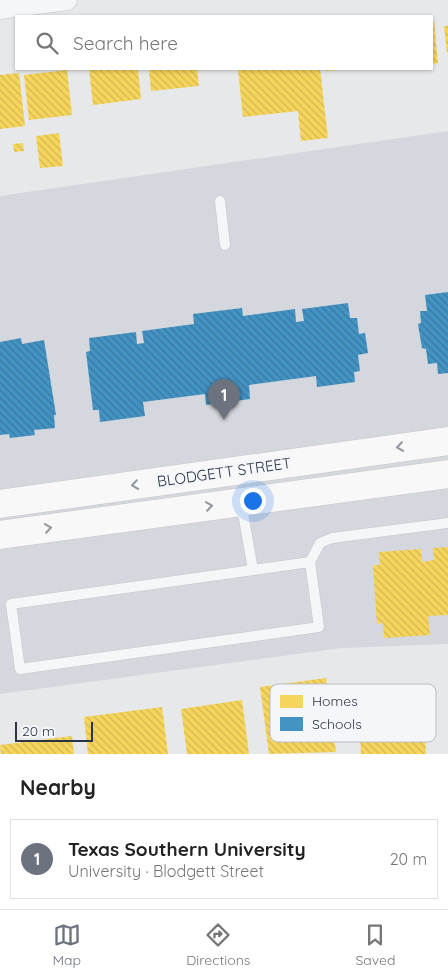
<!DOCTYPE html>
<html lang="en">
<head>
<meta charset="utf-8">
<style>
	body { margin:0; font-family:Quicksand,sans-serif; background:#f2f2f2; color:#222 }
	.scale { position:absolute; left:15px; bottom:12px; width:78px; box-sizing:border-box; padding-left:5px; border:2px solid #2b3445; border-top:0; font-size:14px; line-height:18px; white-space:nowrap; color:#2b3445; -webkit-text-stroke:4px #f4f6f9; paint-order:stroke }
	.you { position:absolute; left:252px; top:500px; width:18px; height:18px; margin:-12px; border:4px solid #fff; border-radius:50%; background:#1a73e8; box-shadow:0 0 0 8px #1a73e833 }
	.badge { display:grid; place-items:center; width:32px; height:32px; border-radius:50%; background:#6c737f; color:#fff; font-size:16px; font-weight:700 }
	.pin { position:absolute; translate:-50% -41px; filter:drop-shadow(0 1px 2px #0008) }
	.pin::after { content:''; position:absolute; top:26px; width:18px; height:15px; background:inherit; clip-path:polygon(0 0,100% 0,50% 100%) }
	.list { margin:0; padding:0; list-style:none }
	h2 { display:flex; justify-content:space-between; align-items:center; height:65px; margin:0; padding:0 20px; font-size:21px }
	h2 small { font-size:16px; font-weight:400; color:#767676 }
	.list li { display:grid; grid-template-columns:32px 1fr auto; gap:15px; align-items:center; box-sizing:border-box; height:80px; margin:0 10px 10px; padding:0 10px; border:1px solid #e0e0e0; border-radius:0px }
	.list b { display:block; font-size:19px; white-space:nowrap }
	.list p { margin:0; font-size:16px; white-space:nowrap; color:#767676 }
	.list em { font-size:16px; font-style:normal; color:#767676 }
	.icon { flex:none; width:28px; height:28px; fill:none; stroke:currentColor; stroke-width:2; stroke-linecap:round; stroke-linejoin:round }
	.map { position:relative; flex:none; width:448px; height:754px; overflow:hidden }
	.search { position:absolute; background:#fff; box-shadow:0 1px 4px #0004; left:15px; right:15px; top:15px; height:55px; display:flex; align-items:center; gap:12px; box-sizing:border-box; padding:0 18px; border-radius:0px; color:#767676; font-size:19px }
	.sheet { height:155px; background:#fff }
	nav { display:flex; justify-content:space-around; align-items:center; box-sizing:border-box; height:70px; border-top:1px solid #e0e0e0; background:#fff; font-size:14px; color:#767676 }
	nav a { display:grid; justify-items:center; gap:2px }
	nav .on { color:#6c737f }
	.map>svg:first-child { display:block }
</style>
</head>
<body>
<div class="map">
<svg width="448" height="754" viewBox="0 0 448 754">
	<defs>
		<pattern id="homes-back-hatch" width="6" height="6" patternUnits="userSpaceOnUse" patternTransform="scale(1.25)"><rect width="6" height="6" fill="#f6d55c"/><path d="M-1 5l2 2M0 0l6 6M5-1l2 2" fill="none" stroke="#d3b751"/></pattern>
		<pattern id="schools-back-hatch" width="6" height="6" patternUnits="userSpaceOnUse" patternTransform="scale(1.25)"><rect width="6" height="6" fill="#4393c3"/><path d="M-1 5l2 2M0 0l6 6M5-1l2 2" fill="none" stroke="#3879a0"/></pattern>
	</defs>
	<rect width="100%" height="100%" fill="#e6e8ea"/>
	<polygon fill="#d4d7dd" points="448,131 448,644 342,648 0,694 0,196"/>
	<g fill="url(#homes-back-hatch)">
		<polygon points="432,22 434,22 438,63 432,64"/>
		<polygon points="444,26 448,26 448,53 447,53"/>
		<polygon points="89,69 138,69 141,99 93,105"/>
		<polygon points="149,69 197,69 199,86 151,91"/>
		<polygon points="238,69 320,69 328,138 301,141 298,111 243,117"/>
		<polygon points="326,69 339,69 339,70 326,71"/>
		<polygon points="67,70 72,115 29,120 24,75"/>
		<polygon points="19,73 25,126 0,129 0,75"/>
		<polygon points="59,133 63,166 40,168 36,136"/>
		<polygon points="23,143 24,151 14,152 13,144"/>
		<polygon points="448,547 448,615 428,616 430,635 384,638 383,623 377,624 373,565 380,565 379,552 421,549 422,562 434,560 433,548"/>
		<polygon points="326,678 336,752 269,754 260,687"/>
		<polygon points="423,689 426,754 361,754 358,692"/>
		<polygon points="242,700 249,754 187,754 181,709"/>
		<polygon points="162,707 168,754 88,754 84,717"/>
		<polygon points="72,736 74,754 1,754 0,745"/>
	</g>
	<g fill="url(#schools-back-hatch)">
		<polygon points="448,292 448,373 438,374 437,363 428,364 426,349 422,348 418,324 421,323 420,311 427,311 425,295"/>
		<polygon points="348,303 350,318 357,318 359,334 365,333 368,353 358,355 360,371 354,372 355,382 317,387 316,376 249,385 250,399 206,405 205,394 143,402 145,416 100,422 99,410 93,410 86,352 90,351 89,338 136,332 137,344 144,343 142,331 194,324 193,314 242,308 243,316 295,309 296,322 304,321 302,309"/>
		<polygon points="21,338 22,344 44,340 56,415 54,415 55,428 34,430 35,435 10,438 9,434 0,435 0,342"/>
	</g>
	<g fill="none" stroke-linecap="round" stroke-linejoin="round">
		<defs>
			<g id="lane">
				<polyline points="220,201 225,245"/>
				<polyline points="241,502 253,570"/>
				<polygon points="310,562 319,627 20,669 11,604"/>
				<polyline points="310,562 320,543 332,538 448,523"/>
			</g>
			<polyline id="street" points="0,9 67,0"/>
			<g id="secondary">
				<polyline points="0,504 448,441"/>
				<polyline points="0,535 448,474"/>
			</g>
		</defs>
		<use href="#lane" stroke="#c4c6c8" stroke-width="11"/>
		<use href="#street" stroke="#c4c6c8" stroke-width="21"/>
		<use href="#secondary" stroke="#c4c6c8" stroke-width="29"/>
		<use href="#lane" stroke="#f5f6f7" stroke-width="10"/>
		<use href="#street" stroke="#f5f6f7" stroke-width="20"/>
		<use href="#secondary" stroke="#f8f8f8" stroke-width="28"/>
	</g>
	<defs><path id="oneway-chevron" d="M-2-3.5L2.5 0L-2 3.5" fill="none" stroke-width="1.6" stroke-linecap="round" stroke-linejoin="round" transform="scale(1.25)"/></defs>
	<g stroke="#92969e">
		<use href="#oneway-chevron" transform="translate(400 447) rotate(172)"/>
		<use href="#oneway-chevron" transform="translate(135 485) rotate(172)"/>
		<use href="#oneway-chevron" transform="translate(209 506) rotate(-8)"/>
		<use href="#oneway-chevron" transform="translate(48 528) rotate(-8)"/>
	</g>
	<g text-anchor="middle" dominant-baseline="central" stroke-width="5" stroke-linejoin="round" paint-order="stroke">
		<g font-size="15" fill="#2b3445" stroke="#f4f6f9">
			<text transform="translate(224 472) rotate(-8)">BLODGETT STREET</text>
		</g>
	</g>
	<rect x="270" y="684" width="166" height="58" rx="8" fill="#f4f6f9" stroke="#b8bcc3" stroke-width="1"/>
	<rect x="280" y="695" width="23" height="13" fill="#f6d55c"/>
	<rect x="280" y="717" width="23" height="14" fill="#4393c3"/>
	<g font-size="14" fill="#2b3445">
		<text x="312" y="706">Homes</text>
		<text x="312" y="729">Schools</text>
	</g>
</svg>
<div class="scale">20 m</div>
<div class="you"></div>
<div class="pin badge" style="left:224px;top:420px">1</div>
<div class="search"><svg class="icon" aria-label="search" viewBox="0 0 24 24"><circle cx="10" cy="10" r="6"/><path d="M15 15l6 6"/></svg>Search here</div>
</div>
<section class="sheet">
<h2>Nearby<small></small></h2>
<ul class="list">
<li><span class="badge">1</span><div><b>Texas Southern University</b><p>University · Blodgett Street</p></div><em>20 m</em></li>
</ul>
</section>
<nav>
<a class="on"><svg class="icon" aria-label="map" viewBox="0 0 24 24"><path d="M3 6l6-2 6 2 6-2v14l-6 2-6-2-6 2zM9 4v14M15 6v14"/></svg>Map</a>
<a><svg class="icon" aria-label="directions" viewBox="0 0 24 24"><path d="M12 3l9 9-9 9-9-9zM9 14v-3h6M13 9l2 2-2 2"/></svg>Directions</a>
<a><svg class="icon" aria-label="saved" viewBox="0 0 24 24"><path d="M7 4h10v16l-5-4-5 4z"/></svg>Saved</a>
</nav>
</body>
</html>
